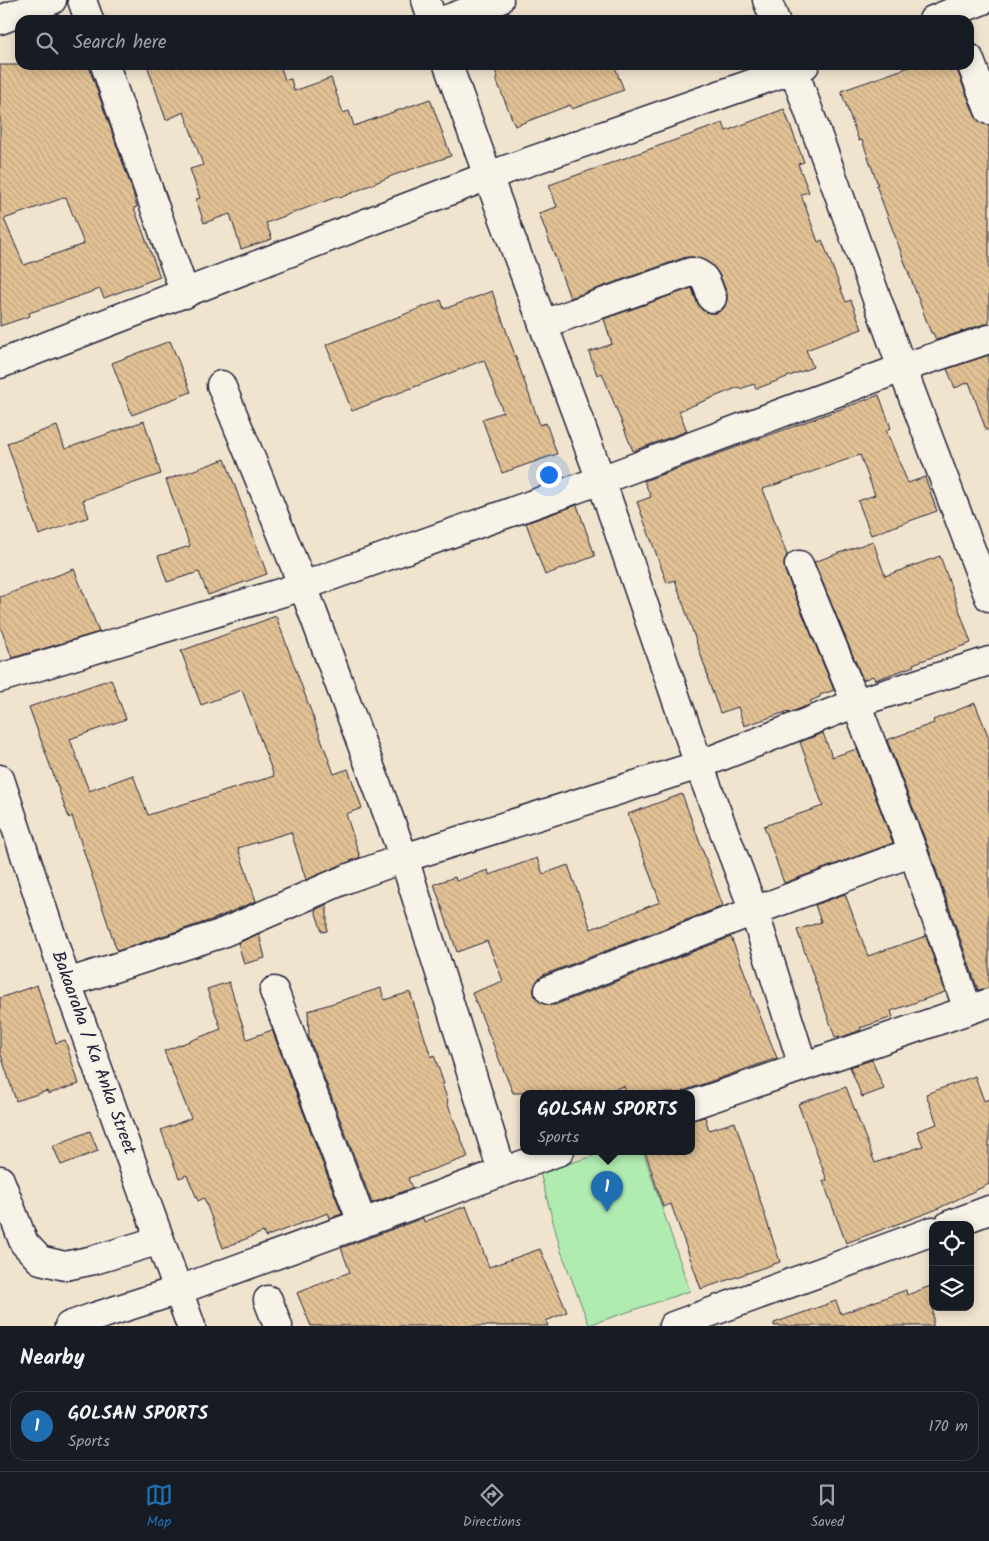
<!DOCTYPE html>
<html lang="en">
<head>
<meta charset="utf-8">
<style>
	body { margin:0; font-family:Kalam,sans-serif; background:#20242c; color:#f1f3f6 }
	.controls { position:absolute; right:15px; bottom:15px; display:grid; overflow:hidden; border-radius:10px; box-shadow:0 2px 12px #0003 }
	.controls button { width:45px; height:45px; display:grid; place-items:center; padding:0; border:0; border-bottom:1px solid #363941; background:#171b24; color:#f1f3f6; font:25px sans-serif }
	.you { position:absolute; left:548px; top:474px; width:18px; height:18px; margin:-12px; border:4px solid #fff; border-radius:50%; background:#1a73e8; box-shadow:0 0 0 8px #1a73e833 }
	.badge { display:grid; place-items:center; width:32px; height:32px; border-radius:50%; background:#1f6fb2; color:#fff; font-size:16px; font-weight:700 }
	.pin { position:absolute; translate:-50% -41px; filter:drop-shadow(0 1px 2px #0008) }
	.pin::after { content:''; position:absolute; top:26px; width:18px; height:15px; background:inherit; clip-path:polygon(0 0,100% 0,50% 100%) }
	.popup { position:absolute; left:520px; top:1090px; width:175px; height:65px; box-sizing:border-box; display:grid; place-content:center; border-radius:10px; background:#171b24; filter:drop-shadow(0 1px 4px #0005); font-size:16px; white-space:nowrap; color:#9ea1a6 }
	.popup b { font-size:19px; color:#f1f3f6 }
	.popup::after { content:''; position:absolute; left:50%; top:100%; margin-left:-10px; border:10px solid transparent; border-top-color:#171b24 }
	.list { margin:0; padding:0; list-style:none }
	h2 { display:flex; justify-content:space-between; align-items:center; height:65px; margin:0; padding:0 20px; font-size:21px }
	h2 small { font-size:16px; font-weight:400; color:#9ea1a6 }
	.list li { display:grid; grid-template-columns:32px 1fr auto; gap:15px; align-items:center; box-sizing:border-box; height:70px; margin:0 10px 10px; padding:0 10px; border:1px solid #363941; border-radius:15px }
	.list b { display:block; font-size:19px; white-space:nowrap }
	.list p { margin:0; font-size:16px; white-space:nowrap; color:#9ea1a6 }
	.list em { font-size:16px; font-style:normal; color:#9ea1a6 }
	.icon { flex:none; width:28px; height:28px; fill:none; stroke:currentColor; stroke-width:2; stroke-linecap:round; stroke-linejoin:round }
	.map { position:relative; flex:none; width:989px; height:1326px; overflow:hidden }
	.search { position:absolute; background:#171b24; box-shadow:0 2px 12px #0003; left:15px; right:15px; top:15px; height:55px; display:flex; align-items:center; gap:12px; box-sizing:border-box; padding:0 18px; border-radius:15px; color:#9ea1a6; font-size:19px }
	.sheet { height:145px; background:#171b24 }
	nav { display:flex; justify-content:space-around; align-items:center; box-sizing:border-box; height:70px; border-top:1px solid #363941; background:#171b24; font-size:14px; color:#9ea1a6 }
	nav a { display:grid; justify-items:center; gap:2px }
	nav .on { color:#1f6fb2 }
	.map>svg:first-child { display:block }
</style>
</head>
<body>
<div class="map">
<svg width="989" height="1326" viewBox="0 0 989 1326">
	<defs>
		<pattern id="building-back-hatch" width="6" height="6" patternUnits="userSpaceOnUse" patternTransform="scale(1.25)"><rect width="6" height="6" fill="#e2c295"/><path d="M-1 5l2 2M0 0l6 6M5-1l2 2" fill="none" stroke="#c2a681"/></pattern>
	</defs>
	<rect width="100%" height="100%" fill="#f1e4cf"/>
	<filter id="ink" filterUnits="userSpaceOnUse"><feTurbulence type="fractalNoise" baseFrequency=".02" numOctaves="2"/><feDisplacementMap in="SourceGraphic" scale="10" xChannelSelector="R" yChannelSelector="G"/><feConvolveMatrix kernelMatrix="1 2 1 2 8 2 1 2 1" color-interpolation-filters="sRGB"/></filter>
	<g filter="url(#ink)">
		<polygon fill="#b0ebb0" stroke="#698676" points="608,1151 643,1151 690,1291 589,1325 561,1251 540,1173"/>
		<g fill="url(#building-back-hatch)" stroke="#22223b" fill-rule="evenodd">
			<path d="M0,65H90V70L131,186L137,207L134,208L160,277L104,298L100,289L29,313L30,316L0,326ZM66,197L84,244L24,265L4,219Z"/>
			<polygon points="147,65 280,65 285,80 291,79 294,91 331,78 343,113 349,111 354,126 430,99 451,156 394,175 340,198 339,196 266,223 272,239 241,249 230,214 204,223 196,199 200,198 190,169 203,165 184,112 166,120"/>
			<polygon points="493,65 614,65 624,90 572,109 570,105 515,126 496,79 498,78"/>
			<polygon points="915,65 955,65 975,116 980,122 989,125 989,324 984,324 936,340 933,333 931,333 876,185 878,185 862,140 859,141 841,91"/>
			<polygon points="784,109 804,162 798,164 809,192 801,194 818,242 822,240 846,302 851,300 862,329 806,350 813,367 756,389 754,384 740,389 739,387 679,411 687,431 633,451 602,373 597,375 589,352 612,344 604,319 692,288 697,303 702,310 709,313 717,313 724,308 727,300 727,293 719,274 713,266 702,259 693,257 686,257 570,298 539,213 557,207 549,185 723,123 726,131"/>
			<polygon points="492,291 540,425 546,423 557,454 502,473 482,419 503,412 484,360 352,411 326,345 441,300 444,309"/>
			<polygon points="170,341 191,392 132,415 112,363"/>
			<polygon points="989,355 989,430 986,430 969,382 955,388 947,369"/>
			<polygon points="879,395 891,428 886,430 908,483 925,477 937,511 871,535 858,501 875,495 860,455 763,489 787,555 784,562 785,571 834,690 820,695 820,697 810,701 812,704 789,713 789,711 744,726 738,707 720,713 707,677 708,676 675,580 667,583 637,502 651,497 644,481"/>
			<polygon points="144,421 161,474 83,500 89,517 39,535 7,443 57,426 65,449"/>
			<polygon points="225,459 267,574 208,595 199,572 167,582 158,556 190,546 166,480"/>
			<polygon points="577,505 595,556 545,575 526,523"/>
			<polygon points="873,541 885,576 940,556 971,643 913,664 914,666 875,680 873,676 863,680 814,562"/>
			<polygon points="74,569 99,632 12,658 0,626 0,597"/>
			<polygon points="276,616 334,774 348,769 362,808 346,814 360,857 306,880 291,832 238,848 256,901 214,919 117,951 72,816 69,818 29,707 111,679 126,719 70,739 89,791 133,775 148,815 274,776 242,690 201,705 181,651"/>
			<polygon points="975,703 989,738 989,988 978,990 928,847 887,740 934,723 933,720"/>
			<polygon points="823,733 832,757 857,749 893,843 784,883 764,826 823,806 800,742"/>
			<polygon points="682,794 723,906 543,975 537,981 534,988 534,995 540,1002 547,1005 555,1005 731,937 752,992 751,993 777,1058 686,1090 681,1093 626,1093 624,1086 604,1093 513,1093 472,993 503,981 487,941 457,952 434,884 455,877 456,881 488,870 489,875 537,858 543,874 568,865 591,929 660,902 628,814"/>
			<polygon points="845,894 868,956 926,936 945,992 891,1011 893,1017 860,1028 861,1030 839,1038 839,1036 835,1037 797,930 821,922 815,905"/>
			<polygon points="327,904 327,931 322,932 315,910"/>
			<polygon points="259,934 265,958 244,964 238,943"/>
			<polygon points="229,982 247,1039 272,1030 342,1214 330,1218 328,1213 265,1237 263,1232 223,1248 204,1198 198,1201 187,1175 179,1178 161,1130 191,1118 164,1051 221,1029 207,989"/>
			<polygon points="37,985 56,1043 65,1040 79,1084 48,1094 47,1091 16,1101 0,1052 0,998"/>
			<polygon points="381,988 384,1000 410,992 431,1057 434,1055 444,1084 442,1084 448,1101 447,1102 468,1157 408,1178 412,1188 372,1203 309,1038 308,1011"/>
			<polygon points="872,1060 884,1089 862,1097 850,1067"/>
			<polygon points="975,1076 984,1101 989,1099 989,1184 935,1210 846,1243 823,1181 827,1180 798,1104 846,1087 875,1163 923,1146 917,1131 937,1124 926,1094"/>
			<polygon points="705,1117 709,1130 735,1122 780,1262 701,1289 671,1204 663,1207 645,1151 691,1151 691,1120"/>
			<polygon points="90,1131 98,1151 61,1165 53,1146"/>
			<polygon points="466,1206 489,1267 540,1249 567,1312 546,1321 548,1326 311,1326 297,1293 350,1272 341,1248 423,1218 424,1222"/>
			<polygon points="933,1285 933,1326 774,1326 774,1323 836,1301 841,1314 906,1290 907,1295"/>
		</g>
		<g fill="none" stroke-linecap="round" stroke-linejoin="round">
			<defs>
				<g id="minor">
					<polyline points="82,0 89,20"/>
					<polyline points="426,0 432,20"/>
					<polyline points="767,0 775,20"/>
					<polyline points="0,20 52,0"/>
					<polyline points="445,20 499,0"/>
					<polyline points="933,20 983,0"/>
					<polyline points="969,58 989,110"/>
					<polyline points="105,65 185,294"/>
					<polyline points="448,65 488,176 601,480 699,765 754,911 803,1066"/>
					<polyline points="792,65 902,368 989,597"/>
					<path d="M543,324L691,272C706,273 707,285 712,298"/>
					<polyline points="0,364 488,176 805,65"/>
					<polyline points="221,385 303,586 404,858 502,1171"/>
					<polyline points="799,565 856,703 913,852 968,1010"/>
					<polyline points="0,678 303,586 601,480 902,368 989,339"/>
					<polyline points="0,779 67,983 191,1326"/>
					<polyline points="67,983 220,934 346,879 404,858 699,765 856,703 989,661"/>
					<polyline points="549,990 754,911 913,852"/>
					<polyline points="274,991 362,1222"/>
					<polyline points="691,1105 989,1003"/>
					<polyline points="0,1180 24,1243 40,1260 65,1266 94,1260 160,1240"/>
					<polyline points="949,1225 989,1210"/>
					<polyline points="268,1300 278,1326"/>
					<polyline points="69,1326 94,1317 179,1290 560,1151"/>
					<polyline points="673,1326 933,1231"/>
				</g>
			</defs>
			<use href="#minor" stroke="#22223b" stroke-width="31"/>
			<use href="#minor" stroke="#f7f3e8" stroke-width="28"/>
		</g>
	</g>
	<g text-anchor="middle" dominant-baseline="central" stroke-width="4.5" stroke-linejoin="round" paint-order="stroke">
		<g font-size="18" fill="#22223b" stroke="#f7f3e8">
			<text transform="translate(93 1053) rotate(70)">Bakaaraha / Ka Anka Street</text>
		</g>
	</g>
</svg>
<div class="controls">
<button><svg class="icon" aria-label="locate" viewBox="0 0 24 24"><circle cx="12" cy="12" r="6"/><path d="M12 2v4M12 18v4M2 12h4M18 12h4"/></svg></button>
<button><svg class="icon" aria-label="layers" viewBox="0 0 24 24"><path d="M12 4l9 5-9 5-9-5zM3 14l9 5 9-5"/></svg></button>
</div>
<div class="you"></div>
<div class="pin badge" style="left:607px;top:1212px">1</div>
<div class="popup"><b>GOLSAN SPORTS</b>Sports</div>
<div class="search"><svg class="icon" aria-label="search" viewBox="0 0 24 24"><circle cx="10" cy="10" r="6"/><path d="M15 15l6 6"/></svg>Search here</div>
</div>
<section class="sheet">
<h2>Nearby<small></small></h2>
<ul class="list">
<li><span class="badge">1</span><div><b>GOLSAN SPORTS</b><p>Sports</p></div><em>170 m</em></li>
</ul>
</section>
<nav>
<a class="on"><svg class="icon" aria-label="map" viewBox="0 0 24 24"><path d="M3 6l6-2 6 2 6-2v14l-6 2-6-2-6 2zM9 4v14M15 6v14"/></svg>Map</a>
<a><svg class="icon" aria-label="directions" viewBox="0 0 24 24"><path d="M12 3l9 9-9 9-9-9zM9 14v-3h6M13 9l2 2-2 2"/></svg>Directions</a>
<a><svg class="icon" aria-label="saved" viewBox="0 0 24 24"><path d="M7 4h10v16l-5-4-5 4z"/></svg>Saved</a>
</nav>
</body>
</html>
